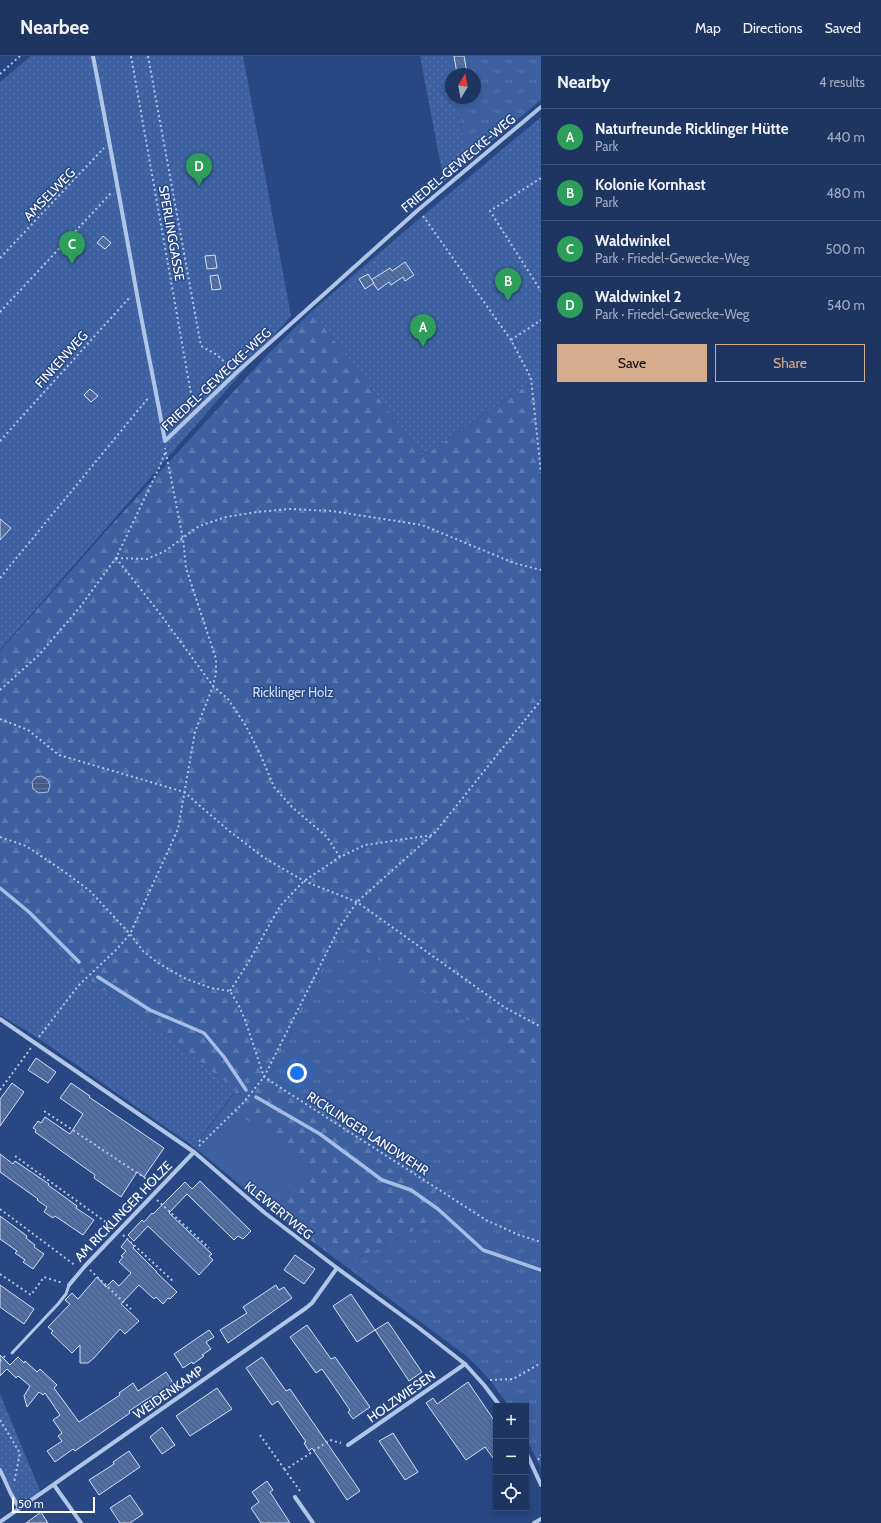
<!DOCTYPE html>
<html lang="en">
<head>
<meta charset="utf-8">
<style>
	body { margin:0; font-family:Cabin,sans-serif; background:#263d68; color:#f1f3f6 }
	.controls { position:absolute; right:12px; bottom:12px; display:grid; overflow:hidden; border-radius:0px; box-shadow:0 2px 6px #0003 }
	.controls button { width:36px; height:36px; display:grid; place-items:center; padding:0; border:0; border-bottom:1px solid #3c5077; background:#1e3562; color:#f1f3f6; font:20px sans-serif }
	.compass { position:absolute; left:445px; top:12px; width:36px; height:36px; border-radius:50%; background:#1e3562; box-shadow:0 2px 6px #0003; rotate:10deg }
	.scale { position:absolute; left:12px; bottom:10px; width:83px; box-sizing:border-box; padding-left:4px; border:2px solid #fff; border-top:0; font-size:11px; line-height:14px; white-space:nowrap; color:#fff; -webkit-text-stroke:3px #284783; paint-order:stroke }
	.you { position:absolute; left:297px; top:1017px; width:14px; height:14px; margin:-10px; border:3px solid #fff; border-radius:50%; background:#1a73e8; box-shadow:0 0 0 6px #1a73e833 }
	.badge { display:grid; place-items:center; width:26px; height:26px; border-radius:50%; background:#d6ab8b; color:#fff; font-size:13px; font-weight:700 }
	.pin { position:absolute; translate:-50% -33px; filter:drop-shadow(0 1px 2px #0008) }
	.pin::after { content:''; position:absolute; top:21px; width:14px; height:12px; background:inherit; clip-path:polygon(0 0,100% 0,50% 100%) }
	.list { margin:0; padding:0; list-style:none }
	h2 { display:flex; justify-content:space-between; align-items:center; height:52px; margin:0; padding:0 16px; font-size:17px }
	h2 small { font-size:13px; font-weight:400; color:#a1abbe }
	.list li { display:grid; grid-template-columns:26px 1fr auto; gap:12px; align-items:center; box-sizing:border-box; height:56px; padding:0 16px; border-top:1px solid #3c5077 }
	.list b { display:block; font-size:15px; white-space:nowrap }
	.list p { margin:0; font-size:13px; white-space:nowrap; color:#a1abbe }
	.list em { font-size:13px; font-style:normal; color:#a1abbe }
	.actions { display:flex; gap:8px; padding:12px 16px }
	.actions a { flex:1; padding:9px 0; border:1px solid #d6ab8b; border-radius:0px; text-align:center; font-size:14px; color:#d6ab8b }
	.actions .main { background:#d6ab8b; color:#111 }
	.icon { flex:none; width:22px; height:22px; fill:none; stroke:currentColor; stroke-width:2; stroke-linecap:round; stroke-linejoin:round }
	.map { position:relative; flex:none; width:541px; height:1467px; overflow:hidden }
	header { display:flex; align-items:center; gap:24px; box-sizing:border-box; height:56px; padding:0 20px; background:#1e3562; border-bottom:1px solid #3c5077 }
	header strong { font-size:19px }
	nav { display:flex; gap:22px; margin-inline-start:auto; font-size:14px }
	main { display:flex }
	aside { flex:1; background:#1e3562 }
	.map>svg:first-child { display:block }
</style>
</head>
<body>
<header>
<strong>Nearbee</strong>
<nav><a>Map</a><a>Directions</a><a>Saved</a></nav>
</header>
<main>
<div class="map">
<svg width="541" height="1467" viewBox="0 0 541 1467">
	<defs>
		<pattern id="grass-tufts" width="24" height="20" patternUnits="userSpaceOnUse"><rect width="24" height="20" fill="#3c60a0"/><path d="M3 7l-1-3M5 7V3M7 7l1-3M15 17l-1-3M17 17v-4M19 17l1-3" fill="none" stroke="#5978ae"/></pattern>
		<pattern id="forest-firs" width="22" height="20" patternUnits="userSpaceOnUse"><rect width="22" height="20" fill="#3c60a0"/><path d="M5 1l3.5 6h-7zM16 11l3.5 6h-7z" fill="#5978ae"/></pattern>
		<pattern id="park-dots" width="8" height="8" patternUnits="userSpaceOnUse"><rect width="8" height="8" fill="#3c60a0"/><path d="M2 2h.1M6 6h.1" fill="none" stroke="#5978ae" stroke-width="1.8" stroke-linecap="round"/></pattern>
		<pattern id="water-rules" width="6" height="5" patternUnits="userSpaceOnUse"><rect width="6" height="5" fill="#465c88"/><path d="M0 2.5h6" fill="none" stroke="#62749a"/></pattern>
		<pattern id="building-back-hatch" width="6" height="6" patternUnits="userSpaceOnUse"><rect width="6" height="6" fill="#5070ab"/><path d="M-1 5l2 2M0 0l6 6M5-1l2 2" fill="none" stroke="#4e5c77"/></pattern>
	</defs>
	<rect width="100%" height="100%" fill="#284783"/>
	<g fill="url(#grass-tufts)">
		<polygon points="449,0 541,0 541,44 467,106 456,42 475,42 475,18 452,18"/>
		<polygon points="342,879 519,999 541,1012 541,1412 526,1382 526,1350 509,1350 489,1323 469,1302 344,1209 429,1167 270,1017"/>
	</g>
	<polygon fill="url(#forest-firs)" points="312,255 423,400 529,328 541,341 541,1012 519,999 342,879 270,1017 437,1129 429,1167 344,1209 273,1156 310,1111 226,1049 236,1034 161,976 84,920 25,856 0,839 0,595 114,466 267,299"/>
	<g fill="url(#park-dots)">
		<polygon points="31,0 243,0 291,260 0,594 0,26"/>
		<polygon points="420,0 449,0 452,18 451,18 451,42 456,42 467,106 444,126"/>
		<polygon points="541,61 541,341 529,328 423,400 312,255 420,162"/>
		<polygon points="0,839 25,856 84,920 161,976 236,1034 194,1091 35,980 0,959"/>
		<polygon points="0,1338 41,1437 19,1452 0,1414"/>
	</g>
	<polygon fill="#3c60a0" points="226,1049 310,1111 273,1156 194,1091"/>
	<polygon fill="url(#water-rules)" stroke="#a6bee7" points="41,720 47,723 50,729 48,736 39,737 33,733 32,726 36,721"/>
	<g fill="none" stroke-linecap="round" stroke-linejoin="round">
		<g stroke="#a6bee7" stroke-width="3.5">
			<polyline points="0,832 29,856 79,906"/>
			<polyline points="98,921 150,954 204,977 224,1001 246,1034"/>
			<polyline points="256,1041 320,1078 382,1124 411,1134 438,1153 483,1194 541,1214"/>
		</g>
	</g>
	<g fill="url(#building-back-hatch)" stroke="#d4e0f6">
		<polygon points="454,0 464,0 467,17 457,18"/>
		<polygon points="103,180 111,187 105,193 97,187"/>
		<polygon points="215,199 217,212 207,213 205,200"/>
		<polygon points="405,206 414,219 405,225 403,221 391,229 389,226 378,234 371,224 390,212 392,215"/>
		<polygon points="368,218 374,227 365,233 359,223"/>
		<polygon points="218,219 221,233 212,234 210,220"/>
		<polygon points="90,333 98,340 91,346 84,339"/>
		<polygon points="0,463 11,472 0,484"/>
		<polygon points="36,1002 56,1016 48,1027 28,1014"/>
		<polygon points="12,1027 24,1036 0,1070 0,1043"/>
		<polygon points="71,1027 90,1040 89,1041 164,1092 144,1121 137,1116 121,1141 94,1122 95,1119 35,1076 36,1074 33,1072 38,1065 41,1067 45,1061 70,1078 83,1058 60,1042"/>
		<polygon points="0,1098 13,1108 15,1105 49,1128 48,1129 77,1150 76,1152 94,1164 83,1179 55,1160 53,1162 44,1156 47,1151 37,1144 38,1143 0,1116"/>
		<polygon points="200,1125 251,1175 243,1183 238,1180 234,1184 187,1138 169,1157 212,1198 209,1200 213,1204 199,1219 148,1170 134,1185 128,1179 142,1164 144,1166 152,1157 153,1158 185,1126 192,1133"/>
		<polygon points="0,1160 27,1180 26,1182 35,1189 34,1191 44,1198 33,1213 23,1206 25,1204 15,1197 17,1195 0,1183"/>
		<polygon points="127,1183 134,1190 133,1192 157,1216 156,1216 177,1236 170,1243 168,1242 163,1248 156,1241 154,1243 139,1229 121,1248 139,1265 125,1278 120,1273 94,1302 88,1307 80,1307 80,1289 72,1297 51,1277 53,1275 48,1271 70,1248 65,1244 72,1237 78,1243 97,1221 106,1231 113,1224 119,1230 131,1217 119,1206 123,1201 121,1200 126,1195 121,1191"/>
		<polygon points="295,1199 315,1213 304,1228 284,1214"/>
		<polygon points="0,1229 34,1253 24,1268 0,1251"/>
		<polygon points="276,1229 279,1234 284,1231 292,1242 228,1287 220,1274 247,1257 243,1251"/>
		<polygon points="351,1238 375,1274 357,1286 333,1250"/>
		<polygon points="388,1266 422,1316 409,1325 375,1274"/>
		<polygon points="307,1269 331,1303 335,1301 370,1351 353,1363 348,1356 350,1354 322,1313 316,1317 290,1281"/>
		<polygon points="209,1274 214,1281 206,1286 211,1293 202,1299 204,1300 193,1308 192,1306 183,1312 174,1298"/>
		<polygon points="0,1299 10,1309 18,1301 24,1307 25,1305 37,1316 40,1313 57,1329 54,1332 79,1366 120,1339 119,1337 133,1327 138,1335 166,1316 175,1330 155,1344 152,1340 129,1355 130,1357 75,1395 73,1393 55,1406 47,1395 62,1385 58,1380 62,1377 53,1364 60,1359 45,1337 43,1339 39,1336 27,1351 24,1340 30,1330 18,1320 16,1322 7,1313 0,1320"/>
		<polygon points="262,1301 286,1335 290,1333 360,1435 347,1444 312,1392 309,1395 304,1387 306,1386 278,1345 272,1349 246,1312"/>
		<polygon points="468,1326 496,1367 496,1406 485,1391 466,1404 426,1347 433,1342 437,1348"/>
		<polygon points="217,1332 232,1353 190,1380 176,1360"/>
		<polygon points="162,1371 175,1389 162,1398 150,1381"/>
		<polygon points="393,1377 418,1416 405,1424 379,1385"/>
		<polygon points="129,1395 140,1411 99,1439 89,1424 114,1408 113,1406"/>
		<polygon points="267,1425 273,1434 270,1436 290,1467 261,1467 251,1452 259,1446 252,1436"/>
		<polygon points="130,1439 143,1458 130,1467 120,1467 110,1452"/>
		<polygon points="41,1456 48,1467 26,1467"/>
	</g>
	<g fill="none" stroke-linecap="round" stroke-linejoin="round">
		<g stroke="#b1c5e7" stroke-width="2" stroke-dasharray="2 3" stroke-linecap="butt">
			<polyline points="131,0 193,349"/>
			<polyline points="148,0 201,290 217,299 231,312"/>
			<polyline points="0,18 20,0"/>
			<polyline points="541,122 490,155 541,235"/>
			<polyline points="423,160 511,284 531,322 541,417"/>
			<polyline points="0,202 104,92"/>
			<polyline points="0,256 111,137"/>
			<polyline points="511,284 541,264"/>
			<polyline points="0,385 130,241"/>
			<polyline points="116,502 147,503 165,495 199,470 226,461 257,456 290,453 332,455 422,469 514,507 541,514"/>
			<polyline points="116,502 158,555 213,630 228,643 246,670 261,700 274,731 292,751 327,781 340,801"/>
			<polyline points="0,522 149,341"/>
			<polyline points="0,634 39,599 80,551 116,502 159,412 165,397"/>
			<polyline points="0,663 28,674 59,699 184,736 228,774 263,801 304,825 357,846 504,951 541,971"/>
			<polyline points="0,781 26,790 62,814 90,835 130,878 143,895 158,907 184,922 211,932 230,935 239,950 245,964 264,1021 486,1164 519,1179 541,1186"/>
			<polyline points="230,935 248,907 280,850 304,825 340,801 365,789 433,779 541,644"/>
			<polyline points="39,981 78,930 117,893 130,878 164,804 178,773 195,676 213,630 216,617 216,603 186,512 183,483 165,392"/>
			<polyline points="0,1034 31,992"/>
			<polyline points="44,1055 154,1128"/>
			<polyline points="199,1084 202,1087"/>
			<polyline points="199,1090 243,1047 264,1021 339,872 357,846 432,779"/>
			<polyline points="15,1100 114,1172"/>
			<polyline points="157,1144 209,1192"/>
			<polyline points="0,1153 76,1210"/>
			<polyline points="123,1179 174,1226"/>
			<polyline points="90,1214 131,1253"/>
			<polyline points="0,1218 31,1239 44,1221 63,1227"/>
			<polyline points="0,1305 6,1299"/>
			<polyline points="490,1324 513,1323 541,1307"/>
			<polyline points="0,1364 20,1397 14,1427"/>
			<polyline points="260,1379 285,1414"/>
			<polyline points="538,1404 541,1399"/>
			<polyline points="300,1435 285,1414 330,1384 341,1387"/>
		</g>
		<polyline stroke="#b1c5e7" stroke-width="3" points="12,1297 58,1248 66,1238 69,1229"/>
		<g stroke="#b1c5e7" stroke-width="4">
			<path d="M93,0C108,77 122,155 136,233C145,284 156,334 165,385L236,317L418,154L541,51"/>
			<polyline points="0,963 194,1096 265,1157 337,1212 419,1272 465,1308 484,1329 500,1350"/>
			<polyline points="69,1229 85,1210 194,1096"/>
			<polyline points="348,1389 465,1308"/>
			<polyline points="526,1396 541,1429"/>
			<polyline points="0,1414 11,1438 19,1452"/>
			<polyline points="54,1429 81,1467"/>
			<polyline points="295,1441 313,1467"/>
			<polyline points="0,1466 306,1252 312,1247 337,1212"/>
			<polyline points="534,1467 541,1463"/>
		</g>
	</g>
	<g text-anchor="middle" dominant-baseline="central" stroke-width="3" stroke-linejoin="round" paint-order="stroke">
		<g font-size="13" fill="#fff" stroke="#284783">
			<text transform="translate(458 107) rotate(-40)">FRIEDEL-GEWECKE-WEG</text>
			<text transform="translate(49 138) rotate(-46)">AMSELWEG</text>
			<text transform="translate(172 177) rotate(80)">SPERLINGGASSE</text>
			<text transform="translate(61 303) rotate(-48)">FINKENWEG</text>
			<text transform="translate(216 323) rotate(-43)">FRIEDEL-GEWECKE-WEG</text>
			<text transform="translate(368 1077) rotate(33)">RICKLINGER LANDWEHR</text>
			<text transform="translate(279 1154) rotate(39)">KLEWERTWEG</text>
			<text transform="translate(123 1155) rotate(-46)">AM RICKLINGER HOLZE</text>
			<text transform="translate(168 1336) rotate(-35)">WEIDENKAMP</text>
			<text transform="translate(401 1340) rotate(-35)">HOLZWIESEN</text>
		</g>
		<g font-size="13" fill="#d4e0f6" stroke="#284783">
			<text x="293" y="636">Ricklinger Holz</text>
		</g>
	</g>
</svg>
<div class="controls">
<button>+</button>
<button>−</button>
<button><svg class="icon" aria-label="locate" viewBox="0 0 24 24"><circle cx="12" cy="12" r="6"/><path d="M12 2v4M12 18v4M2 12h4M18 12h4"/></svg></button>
</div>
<svg class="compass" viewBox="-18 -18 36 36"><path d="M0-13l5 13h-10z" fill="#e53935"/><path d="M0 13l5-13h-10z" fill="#a1abbe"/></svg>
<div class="scale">50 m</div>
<div class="you"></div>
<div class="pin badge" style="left:423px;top:291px;background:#2e9e5b">A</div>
<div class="pin badge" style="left:508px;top:245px;background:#2e9e5b">B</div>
<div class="pin badge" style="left:72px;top:208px;background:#2e9e5b">C</div>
<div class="pin badge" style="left:199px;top:130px;background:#2e9e5b">D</div>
</div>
<aside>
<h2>Nearby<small>4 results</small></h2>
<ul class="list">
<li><span class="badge" style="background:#2e9e5b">A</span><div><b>Naturfreunde Ricklinger Hütte</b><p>Park</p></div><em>440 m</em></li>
<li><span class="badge" style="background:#2e9e5b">B</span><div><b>Kolonie Kornhast</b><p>Park</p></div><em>480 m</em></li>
<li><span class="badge" style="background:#2e9e5b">C</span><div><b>Waldwinkel</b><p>Park · Friedel-Gewecke-Weg</p></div><em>500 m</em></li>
<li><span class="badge" style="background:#2e9e5b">D</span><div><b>Waldwinkel 2</b><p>Park · Friedel-Gewecke-Weg</p></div><em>540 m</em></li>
</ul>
<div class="actions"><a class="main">Save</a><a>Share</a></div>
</aside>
</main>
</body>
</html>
